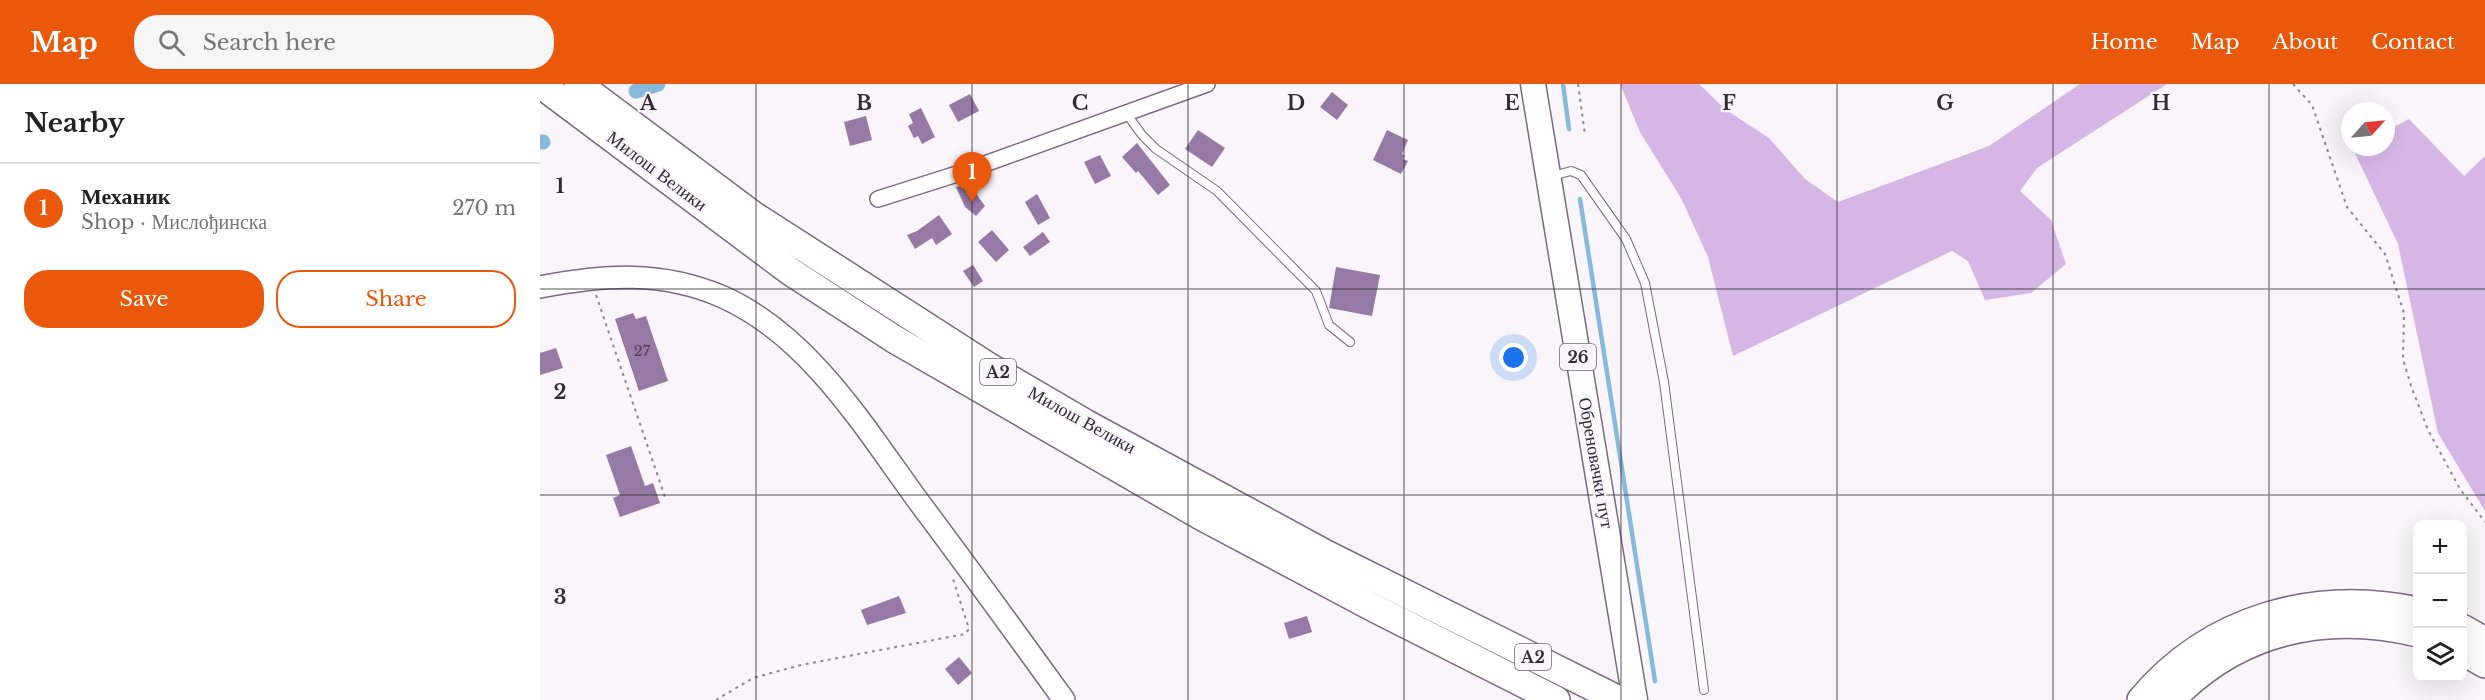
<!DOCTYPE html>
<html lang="en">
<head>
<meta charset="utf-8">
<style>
	body { margin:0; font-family:"Libre Baskerville",serif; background:#f6f6f6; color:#222 }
	.controls { position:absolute; right:18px; bottom:18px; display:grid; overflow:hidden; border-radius:12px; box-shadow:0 6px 24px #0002 }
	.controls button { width:54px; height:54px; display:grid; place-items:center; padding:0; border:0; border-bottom:2px solid #e0e0e0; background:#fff; color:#222; font:30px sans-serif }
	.compass { position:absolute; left:1801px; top:18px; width:54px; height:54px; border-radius:50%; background:#fff; box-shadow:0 6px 24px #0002; rotate:63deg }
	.you { position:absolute; left:974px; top:274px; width:21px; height:21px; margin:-15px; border:4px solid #fff; border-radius:50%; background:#1a73e8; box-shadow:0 0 0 9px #1a73e833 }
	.badge { display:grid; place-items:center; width:39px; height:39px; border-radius:50%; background:#ea580c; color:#fff; font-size:20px; font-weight:700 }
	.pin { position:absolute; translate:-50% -50px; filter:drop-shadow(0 2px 3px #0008) }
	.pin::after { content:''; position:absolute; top:32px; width:21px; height:18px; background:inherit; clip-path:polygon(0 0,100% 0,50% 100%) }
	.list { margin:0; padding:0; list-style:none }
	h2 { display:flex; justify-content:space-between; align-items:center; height:78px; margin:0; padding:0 24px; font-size:26px }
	h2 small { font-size:20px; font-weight:400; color:#767676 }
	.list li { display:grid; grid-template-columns:39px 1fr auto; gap:18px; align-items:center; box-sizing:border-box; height:90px; padding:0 24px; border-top:2px solid #e0e0e0 }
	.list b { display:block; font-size:22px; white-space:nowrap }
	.list p { margin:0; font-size:20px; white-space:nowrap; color:#767676 }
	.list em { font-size:20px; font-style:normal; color:#767676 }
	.actions { display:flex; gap:12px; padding:18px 24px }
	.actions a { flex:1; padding:14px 0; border:2px solid #ea580c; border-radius:24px; text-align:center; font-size:21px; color:#ea580c }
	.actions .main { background:#ea580c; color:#fff }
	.icon { flex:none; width:33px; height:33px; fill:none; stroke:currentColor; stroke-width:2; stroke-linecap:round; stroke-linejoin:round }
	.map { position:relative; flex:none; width:1945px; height:616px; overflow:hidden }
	header { display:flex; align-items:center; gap:36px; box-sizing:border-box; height:84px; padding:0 30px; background:#ea580c; color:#fff }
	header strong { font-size:28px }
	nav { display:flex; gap:33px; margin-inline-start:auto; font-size:21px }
	.search { width:420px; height:54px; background:#f6f6f6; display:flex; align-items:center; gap:15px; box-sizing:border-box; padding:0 21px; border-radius:24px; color:#767676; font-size:22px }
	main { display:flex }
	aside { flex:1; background:#fff }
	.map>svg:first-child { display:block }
</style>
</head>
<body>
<header>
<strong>Map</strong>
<div class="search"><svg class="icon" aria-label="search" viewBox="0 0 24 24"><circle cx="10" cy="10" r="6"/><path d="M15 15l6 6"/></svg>Search here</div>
<nav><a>Home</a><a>Map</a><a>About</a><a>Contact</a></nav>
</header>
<main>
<aside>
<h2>Nearby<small></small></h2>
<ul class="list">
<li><span class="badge">1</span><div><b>Механик</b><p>Shop · Мислођинска</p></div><em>270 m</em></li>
</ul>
<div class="actions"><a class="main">Save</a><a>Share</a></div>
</aside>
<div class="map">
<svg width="1945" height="616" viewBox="0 0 1945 616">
	<rect width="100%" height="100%" fill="#f9f5fb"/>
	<g fill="#d6b6e5">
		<polygon points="1080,0 1159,0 1186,26 1229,54 1265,95 1298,118 1449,62 1540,0 1627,0 1497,84 1480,107 1511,136 1526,180 1491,209 1445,216 1428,177 1412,167 1193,272 1168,173 1142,116 1100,48"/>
		<polygon points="1869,35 1924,92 1945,72 1945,427 1898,349 1858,160 1813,65 1846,63 1846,47"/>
	</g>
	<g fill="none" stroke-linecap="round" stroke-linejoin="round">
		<g stroke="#86b9dc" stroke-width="4.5">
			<polyline points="1023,0 1029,45"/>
			<polyline points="1040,115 1115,597"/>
		</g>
		<g stroke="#86b9dc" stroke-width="15">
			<polyline points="96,7 118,0"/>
			<polyline points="0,58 3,58"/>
		</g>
	</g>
	<g fill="#9779a5">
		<polygon points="792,8 808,21 797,36 780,23"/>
		<polygon points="430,10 439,27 418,38 409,21"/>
		<polygon points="381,24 395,53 382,60 378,52 374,54 368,42 373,39 369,30"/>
		<polygon points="326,32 332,56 310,62 304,38"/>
		<polygon points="658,46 685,64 672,83 645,65"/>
		<polygon points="847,46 868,56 862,70 865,72 863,75 868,77 861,90 833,76"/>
		<polygon points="597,59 630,101 618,111 598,87 596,89 582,73"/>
		<polygon points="560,71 571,92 555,100 544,78"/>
		<polygon points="429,100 445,122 436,132 425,123 416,103"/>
		<polygon points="497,110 510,134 498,141 485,118"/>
		<polygon points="399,131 412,150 396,161 392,154 375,165 367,151 377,147"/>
		<polygon points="452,146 469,166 456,178 438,158"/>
		<polygon points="503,148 510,158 490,172 483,163"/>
		<polygon points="433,181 443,197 434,203 423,187"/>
		<polygon points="796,183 840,191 832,232 789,224"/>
		<polygon points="93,229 96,235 106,232 128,297 99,307 75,235"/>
		<polygon points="16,264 23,284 0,291 0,269"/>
		<polygon points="91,362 105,402 113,399 120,419 80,433 73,414 80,411 66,371"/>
		<polygon points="359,512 366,529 327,541 321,526"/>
		<polygon points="767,532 772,548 749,555 744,539"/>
		<polygon points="419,573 432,589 418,601 405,585"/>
	</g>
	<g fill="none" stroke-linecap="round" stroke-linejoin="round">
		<defs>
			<g id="lane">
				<polyline points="586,29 602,51 616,65 677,107 776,207 789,241 810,258"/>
				<polyline points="1012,92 1031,87 1041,91 1086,155 1105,199 1124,298 1164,606"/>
			</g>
			<polyline id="street" points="338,115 417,90 667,0"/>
			<path id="secondary" d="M0,203C64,191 121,186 183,213C268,251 323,341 376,414C426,481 475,548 524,616"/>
			<polyline id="primary" points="993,0 1095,616"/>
			<g id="highway">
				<polyline points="0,0 251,188 354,255 661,432 834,524 1016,616"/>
				<polyline points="38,0 213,131 451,284 545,339 786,470 1079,616"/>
				<polyline points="1922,544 1945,557"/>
				<polyline points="1922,567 1945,580"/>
				<path d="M1601,616C1670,534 1774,505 1878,527"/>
				<path d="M1631,616C1698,546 1785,527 1878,549"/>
			</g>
		</defs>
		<use href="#lane" stroke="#7c6984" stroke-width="10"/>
		<use href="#street" stroke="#7c6984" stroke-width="18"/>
		<use href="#secondary" stroke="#7c6984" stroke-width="24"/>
		<use href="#primary" stroke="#7c6984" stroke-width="27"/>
		<use href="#highway" stroke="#7c6984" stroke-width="30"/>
		<g stroke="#8e8891" stroke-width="2" stroke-dasharray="3 4.5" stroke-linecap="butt">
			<polyline points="1038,0 1045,51"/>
			<polyline points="1753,0 1772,21 1807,123 1845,170 1864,229 1863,275 1871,302 1888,346 1920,405 1945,438"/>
			<polyline points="56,211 126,416"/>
			<polyline points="176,616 213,594 261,581 425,550 429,545 413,495"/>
		</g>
		<use href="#lane" stroke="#fff" stroke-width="8"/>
		<use href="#street" stroke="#fff" stroke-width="15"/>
		<use href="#secondary" stroke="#fff" stroke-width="21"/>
		<use href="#primary" stroke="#fff" stroke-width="24"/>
		<use href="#highway" stroke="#fff" stroke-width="27"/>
	</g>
	<path fill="none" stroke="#332b37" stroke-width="1.5" stroke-opacity="0.55" d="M216,0V616M432,0V616M648,0V616M864,0V616M1081,0V616M1297,0V616M1513,0V616M1729,0V616M0,205H1945M0,411H1945"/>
	<g text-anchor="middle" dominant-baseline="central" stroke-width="4.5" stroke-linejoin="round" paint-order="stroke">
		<g font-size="15" fill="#4c3e52">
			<text x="102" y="266">27</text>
		</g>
		<g fill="#f9f5fb" stroke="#6e6872" stroke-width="1.5">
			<rect x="1020" y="260" width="36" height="26" rx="4.5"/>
			<rect x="440" y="275" width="36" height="26" rx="4.5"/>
			<rect x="975" y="560" width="36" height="26" rx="4.5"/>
		</g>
		<g font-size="16" font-weight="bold" fill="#332b37">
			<text x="1038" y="273">26</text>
			<text x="458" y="288">A2</text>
			<text x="993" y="573">A2</text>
		</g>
		<g font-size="18" fill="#332b37" stroke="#f9f5fb">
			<text transform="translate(117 87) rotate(37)">Милош Велики</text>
			<text transform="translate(542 336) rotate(29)">Милош Велики</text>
			<text transform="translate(1056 379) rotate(80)">Обреновачки пут</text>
		</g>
	</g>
	<g font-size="20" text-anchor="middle" font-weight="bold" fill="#332b37" stroke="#f9f5fb" stroke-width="4.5" stroke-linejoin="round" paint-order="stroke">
		<text x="108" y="26">A</text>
		<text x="324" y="26">B</text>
		<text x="540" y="26">C</text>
		<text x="756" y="26">D</text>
		<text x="972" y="26">E</text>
		<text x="1189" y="26">F</text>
		<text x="1405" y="26">G</text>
		<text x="1621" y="26">H</text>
		<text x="20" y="109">1</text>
		<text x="20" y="315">2</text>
		<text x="20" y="520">3</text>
	</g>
</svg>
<div class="controls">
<button>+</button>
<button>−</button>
<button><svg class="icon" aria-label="layers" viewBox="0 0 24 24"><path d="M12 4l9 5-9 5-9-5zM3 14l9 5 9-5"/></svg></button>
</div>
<svg class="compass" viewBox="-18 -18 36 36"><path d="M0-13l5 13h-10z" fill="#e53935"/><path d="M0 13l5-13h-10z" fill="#767676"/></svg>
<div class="you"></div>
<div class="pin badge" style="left:432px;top:118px">1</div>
</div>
</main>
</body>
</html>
